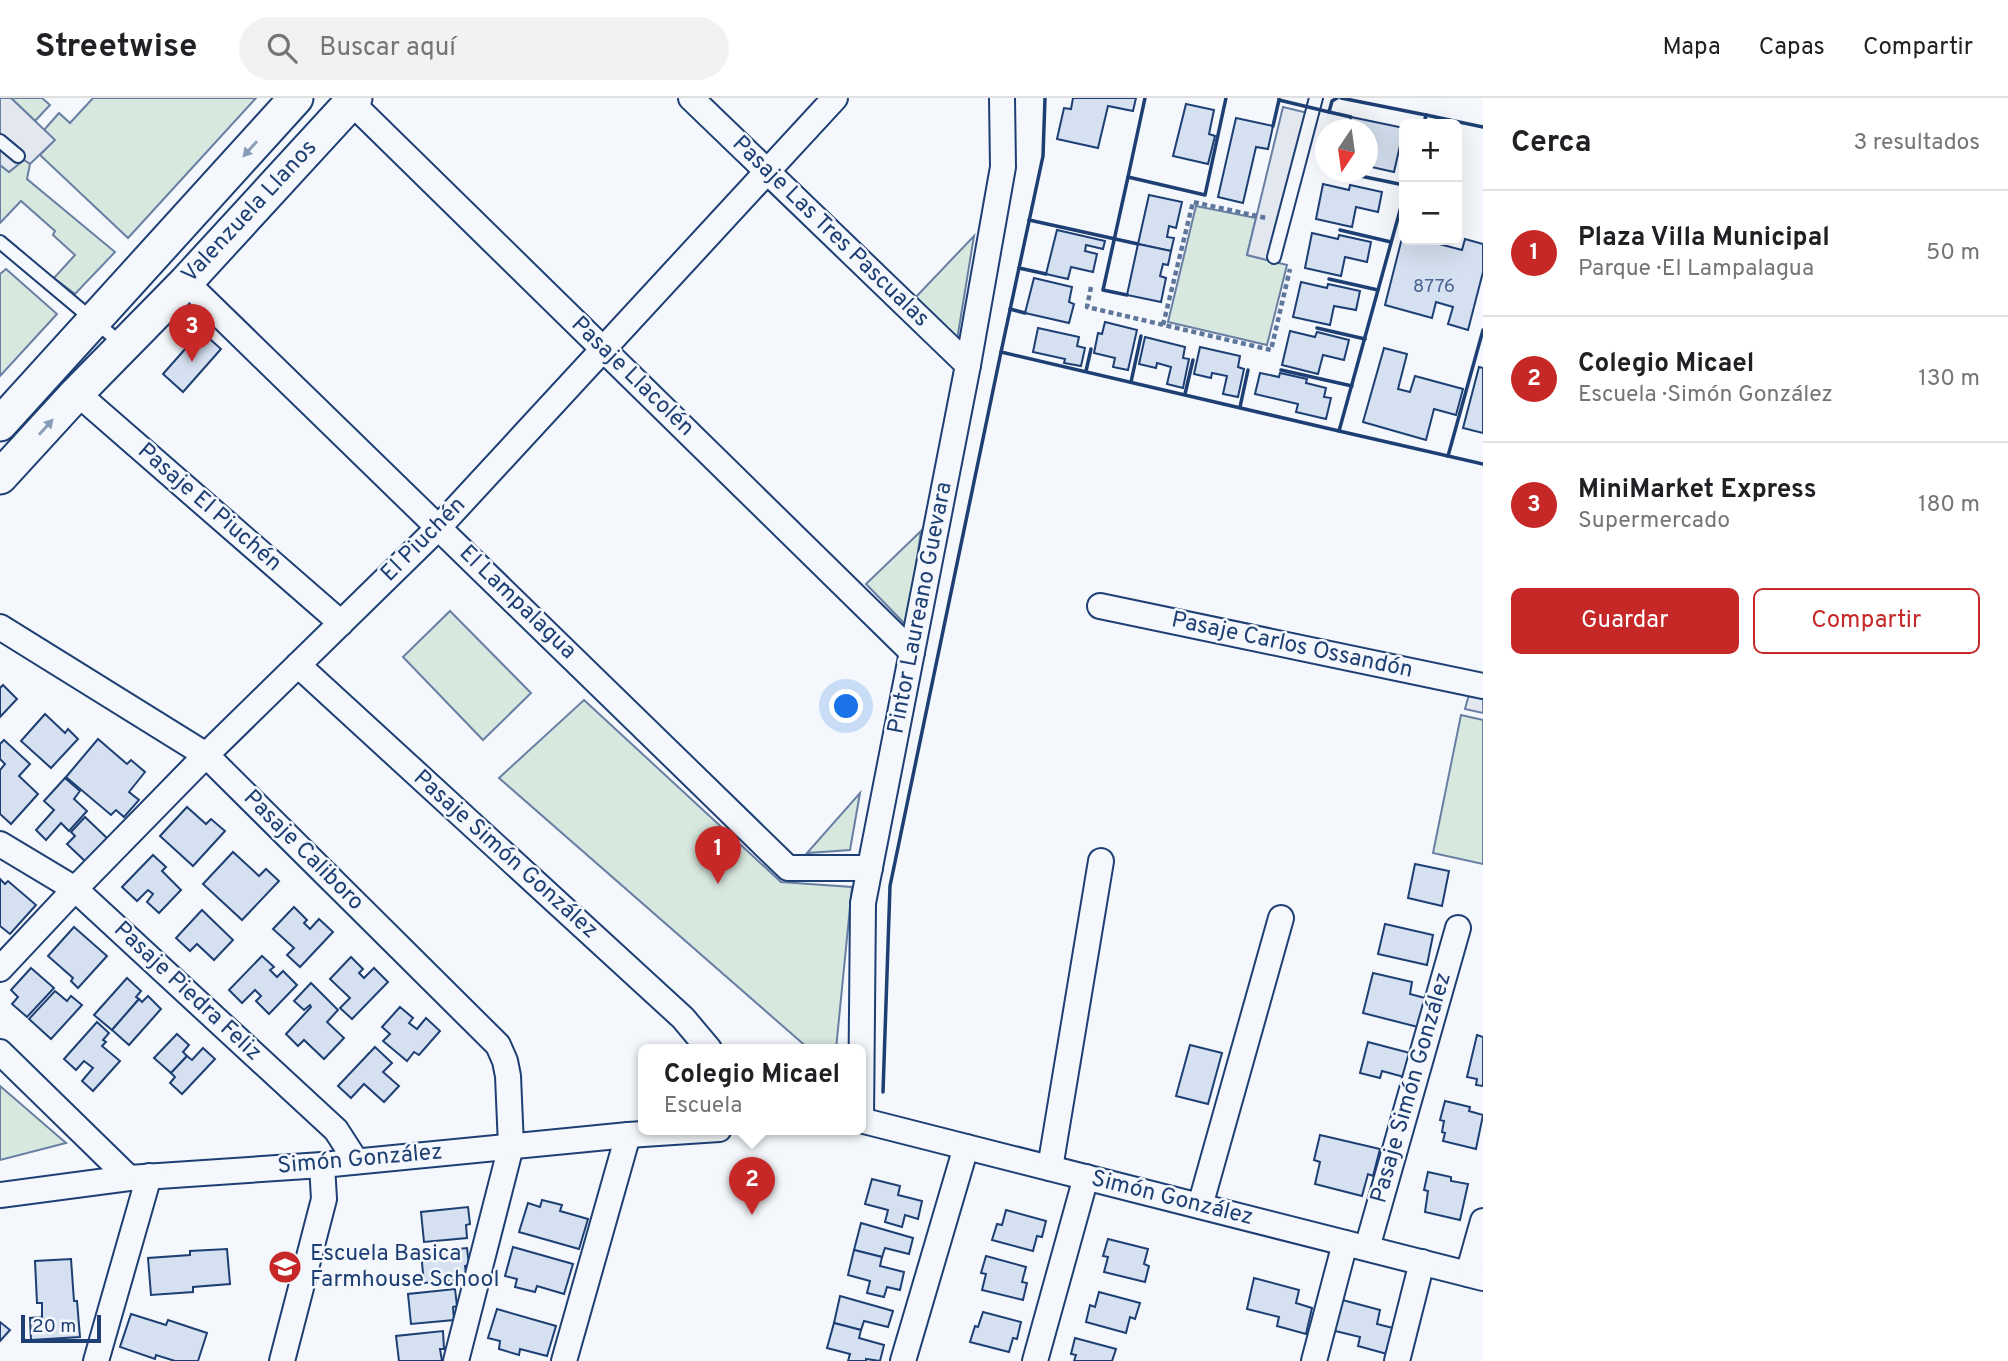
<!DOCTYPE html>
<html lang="es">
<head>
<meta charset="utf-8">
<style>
	body { margin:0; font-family:Overpass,sans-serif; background:#f2f2f2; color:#202124 }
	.controls { position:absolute; right:21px; top:21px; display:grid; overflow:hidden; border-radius:10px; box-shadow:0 7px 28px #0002 }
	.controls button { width:63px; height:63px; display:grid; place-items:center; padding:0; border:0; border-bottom:2px solid #e0e0e0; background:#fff; color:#202124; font:35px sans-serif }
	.compass { position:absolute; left:1315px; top:21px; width:63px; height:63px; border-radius:50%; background:#fff; box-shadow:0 7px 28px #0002; rotate:193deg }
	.scale { position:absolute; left:21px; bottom:18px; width:80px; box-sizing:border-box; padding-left:7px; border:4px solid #1d3f73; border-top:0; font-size:19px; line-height:24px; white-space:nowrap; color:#1d3f73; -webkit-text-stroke:5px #f4f7fb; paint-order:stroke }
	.you { position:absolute; left:847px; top:609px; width:24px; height:24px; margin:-18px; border:5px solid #fff; border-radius:50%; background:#1a73e8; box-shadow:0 0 0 10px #1a73e833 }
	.badge { display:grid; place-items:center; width:46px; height:46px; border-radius:50%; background:#c62828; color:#fff; font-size:23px; font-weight:700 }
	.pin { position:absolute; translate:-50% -58px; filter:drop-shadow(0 2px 4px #0008) }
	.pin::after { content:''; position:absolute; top:37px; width:24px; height:21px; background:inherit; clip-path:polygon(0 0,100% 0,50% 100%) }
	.popup { position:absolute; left:638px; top:946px; width:228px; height:91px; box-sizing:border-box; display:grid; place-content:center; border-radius:10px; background:#fff; filter:drop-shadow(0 2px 5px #0005); font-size:23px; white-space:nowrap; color:#757577 }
	.popup b { font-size:26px; color:#202124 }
	.popup::after { content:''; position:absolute; left:50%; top:100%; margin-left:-14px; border:14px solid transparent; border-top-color:#fff }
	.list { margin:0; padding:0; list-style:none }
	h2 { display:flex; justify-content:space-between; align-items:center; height:91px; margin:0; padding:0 28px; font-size:30px }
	h2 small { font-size:23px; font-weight:400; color:#757577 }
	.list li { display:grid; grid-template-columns:46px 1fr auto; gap:21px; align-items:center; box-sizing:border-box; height:126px; padding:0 28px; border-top:2px solid #e0e0e0 }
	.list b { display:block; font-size:26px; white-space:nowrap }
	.list p { margin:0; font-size:23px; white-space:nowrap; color:#757577 }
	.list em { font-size:23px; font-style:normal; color:#757577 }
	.actions { display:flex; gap:14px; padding:21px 28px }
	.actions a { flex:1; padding:16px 0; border:2px solid #c62828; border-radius:10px; text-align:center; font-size:24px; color:#c62828 }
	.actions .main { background:#c62828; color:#fff }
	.icon { flex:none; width:38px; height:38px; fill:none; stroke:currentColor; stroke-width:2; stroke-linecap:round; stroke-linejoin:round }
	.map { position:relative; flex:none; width:1483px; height:1263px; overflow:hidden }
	header { display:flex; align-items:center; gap:42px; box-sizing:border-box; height:98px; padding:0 35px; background:#fff; border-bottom:2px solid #e0e0e0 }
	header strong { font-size:33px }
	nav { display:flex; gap:38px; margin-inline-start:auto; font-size:24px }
	.search { width:490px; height:63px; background:#f2f2f2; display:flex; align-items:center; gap:18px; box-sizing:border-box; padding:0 24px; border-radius:38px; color:#757577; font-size:26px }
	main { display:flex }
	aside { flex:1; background:#fff }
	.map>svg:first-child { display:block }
</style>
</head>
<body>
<header>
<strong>Streetwise</strong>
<div class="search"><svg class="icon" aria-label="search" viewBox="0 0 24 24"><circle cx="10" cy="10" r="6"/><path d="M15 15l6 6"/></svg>Buscar aquí</div>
<nav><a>Mapa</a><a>Capas</a><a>Compartir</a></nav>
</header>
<main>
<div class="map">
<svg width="1483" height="1263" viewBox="0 0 1483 1263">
	<rect width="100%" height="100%" fill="#f4f7fb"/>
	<g fill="#d7e8df" stroke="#687fa3" stroke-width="2">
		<polygon points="11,0 42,0 50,7 35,23"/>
		<polygon points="93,0 256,0 128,140 40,57 54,42 44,32 59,15 70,25"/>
		<polygon points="24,61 30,66 27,81 115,154 75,196 54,180 75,157 53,137 55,133 21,103 0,125 0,67 9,74"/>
		<polygon points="1196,108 1256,120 1247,157 1287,167 1267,247 1168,224"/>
		<polygon points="974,138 957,242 914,201"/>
		<polygon points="6,171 57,216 0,278 0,176"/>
		<polygon points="921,433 907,528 866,486"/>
		<polygon points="450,513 531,595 483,642 403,559"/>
		<polygon points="584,602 781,784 852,789 836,951 809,951 499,680"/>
		<polygon points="1461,617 1483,622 1483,766 1433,755"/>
		<polygon points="860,695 850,752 807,755"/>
		<polygon points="0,988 66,1045 0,1062"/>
	</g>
	<g fill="#e3e8f0" stroke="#687fa3" stroke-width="2">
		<polygon points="0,0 11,0 55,42 30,66 24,62 9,74 0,67"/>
		<polygon points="1283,9 1316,17 1279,165 1247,157"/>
		<polygon points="1470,593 1483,596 1483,615 1465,611"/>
	</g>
	<g fill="#d5e0f0" stroke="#1d3f73" stroke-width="2">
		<polygon points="1073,0 1136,0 1133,13 1108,8 1098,50 1057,41 1064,10 1071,11"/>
		<polygon points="1186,6 1214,12 1209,36 1215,38 1208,66 1173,58"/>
		<polygon points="1351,19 1404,30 1394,74 1367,68 1367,32 1348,32"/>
		<polygon points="1236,20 1273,28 1268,51 1256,49 1243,105 1218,99"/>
		<polygon points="1323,86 1349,92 1350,87 1382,94 1378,114 1356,109 1352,129 1316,121"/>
		<polygon points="1149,97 1182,104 1176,130 1169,128 1167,139 1174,140 1171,153 1138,146"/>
		<polygon points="1057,132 1105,143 1103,151 1086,147 1085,153 1097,156 1093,174 1071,169 1068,181 1046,176"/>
		<polygon points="1312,135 1338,141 1339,137 1371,144 1367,164 1345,159 1341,178 1305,170"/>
		<polygon points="1403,136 1404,142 1424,142 1462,152 1465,141 1483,146 1483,174 1468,232 1448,226 1453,209 1436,204 1432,220 1385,207"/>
		<polygon points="1138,146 1171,153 1168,167 1163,166 1160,178 1166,180 1161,204 1127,197"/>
		<polygon points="1034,180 1072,189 1069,204 1074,206 1069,225 1025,215"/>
		<polygon points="1301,184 1327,190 1328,186 1360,193 1356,212 1334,208 1330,227 1293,219"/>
		<polygon points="1105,224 1137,232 1128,272 1113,269 1115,260 1094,255 1098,235 1102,236"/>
		<polygon points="1038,230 1079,239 1077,248 1085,250 1081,268 1064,265 1065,261 1033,254"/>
		<polygon points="201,233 221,251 183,294 163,276"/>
		<polygon points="1290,233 1315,239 1317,234 1349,242 1344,262 1323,257 1318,276 1282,267"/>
		<polygon points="1145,239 1185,249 1183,260 1189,261 1183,290 1167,286 1171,269 1157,265 1156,270 1139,266"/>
		<polygon points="1200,249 1240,258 1238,269 1244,271 1238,299 1223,296 1227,278 1212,275 1211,280 1194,276"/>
		<polygon points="1384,250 1407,256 1398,291 1410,294 1415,278 1463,291 1456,317 1434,311 1426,342 1363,324"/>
		<polygon points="1479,269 1483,270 1483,335 1463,330"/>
		<polygon points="1260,275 1279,279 1280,275 1307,281 1306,285 1326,290 1324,299 1331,300 1326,321 1296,314 1298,306 1255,296"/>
		<polygon points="3,587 17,601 0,619 0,590"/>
		<polygon points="45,616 65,635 68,631 78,641 51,670 21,643"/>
		<polygon points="98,641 127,666 131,662 145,674 129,694 139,702 124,719 116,712 111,717 66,679"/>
		<polygon points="4,642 30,666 19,678 38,696 11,726 0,716 0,672 5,666 0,661 0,646"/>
		<polygon points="65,680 80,693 74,701 87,713 69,733 61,725 46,742 36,732 54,712 44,703"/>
		<polygon points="187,709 206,726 211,721 225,733 193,768 160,738"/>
		<polygon points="85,719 109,742 87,765 67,746 75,738 71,734"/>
		<polygon points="233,754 259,778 266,771 279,783 242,822 203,786"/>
		<polygon points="153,757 166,769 162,773 181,792 159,815 147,804 153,796 148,792 137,803 122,789"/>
		<polygon points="1415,766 1449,773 1442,808 1408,800"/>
		<polygon points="0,781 5,786 8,783 36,807 10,836 0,828"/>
		<polygon points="294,809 307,822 304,825 310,831 319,821 333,834 300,869 287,857 294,850 273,831"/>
		<polygon points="202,812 233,842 214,862 197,846 190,853 176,840"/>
		<polygon points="1385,826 1433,837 1427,867 1378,856"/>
		<polygon points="74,829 107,858 78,890 71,883 73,880 48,858"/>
		<polygon points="262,858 274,869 270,872 277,879 283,873 297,887 269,916 256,903 261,898 255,892 242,905 229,892"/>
		<polygon points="351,859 363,871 359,875 364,880 374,870 388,884 352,921 340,910 350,900 330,881"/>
		<polygon points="31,870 54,890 27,919 12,906 18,899 11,892"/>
		<polygon points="1373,875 1412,884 1410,896 1425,900 1418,929 1363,915"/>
		<polygon points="127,880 141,893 136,899 139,901 112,932 94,917"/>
		<polygon points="311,885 338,912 327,924 344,940 324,961 304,942 298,948 286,936 311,909 310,907 304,912 294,903"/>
		<polygon points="55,893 67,903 71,898 82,907 51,941 29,921"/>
		<polygon points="148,898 161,911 129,947 112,932 139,901 142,904"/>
		<polygon points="400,909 413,920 409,925 417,931 426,920 440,933 419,957 414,954 407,963 383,943 390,936 382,929"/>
		<polygon points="97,924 109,935 103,942 106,944 102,948 120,963 93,993 82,983 93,970 84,963 76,972 64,961"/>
		<polygon points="177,936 189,947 183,954 187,958 171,975 154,960"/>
		<polygon points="1477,937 1483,939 1483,988 1476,987 1477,981 1467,979"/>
		<polygon points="1368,944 1410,955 1404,979 1382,973 1380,980 1360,975"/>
		<polygon points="1190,947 1222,955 1208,1006 1176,998"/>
		<polygon points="375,949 392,965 383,974 399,988 384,1004 364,986 351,1000 338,988"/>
		<polygon points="203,950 215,961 182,996 170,985 175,979 171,975 187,958 192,962"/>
		<polygon points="1445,1003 1470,1009 1469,1013 1483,1017 1476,1051 1443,1043 1445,1035 1442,1034 1444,1023 1440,1022"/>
		<polygon points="1320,1037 1380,1051 1373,1078 1368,1076 1362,1098 1315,1086 1320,1064 1314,1062"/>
		<polygon points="1428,1074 1451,1079 1451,1083 1468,1086 1460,1122 1425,1114 1428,1093 1424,1092"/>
		<polygon points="872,1081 900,1088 898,1097 922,1103 918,1121 905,1117 902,1129 885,1124 888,1112 865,1106"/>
		<polygon points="542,1102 562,1107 560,1113 588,1121 579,1151 519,1134 528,1105 540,1109"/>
		<polygon points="468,1109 470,1126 466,1127 467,1140 424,1144 421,1114"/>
		<polygon points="1006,1112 1046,1123 1042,1139 1037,1138 1033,1153 992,1142 997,1126 1002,1127"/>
		<polygon points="861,1125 913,1140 909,1156 885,1150 882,1159 854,1152"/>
		<polygon points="1108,1141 1148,1151 1144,1166 1149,1168 1145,1184 1104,1174 1108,1159 1103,1158"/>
		<polygon points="513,1149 573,1166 564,1196 537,1188 535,1194 515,1189 517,1181 505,1178"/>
		<polygon points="467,1150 469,1167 465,1168 467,1181 424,1185 421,1155"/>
		<polygon points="227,1151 230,1186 193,1189 193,1194 151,1197 148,1160 190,1157 190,1153"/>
		<polygon points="854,1152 882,1159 880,1168 904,1174 900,1192 887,1189 884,1199 867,1195 870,1183 848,1177"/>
		<polygon points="986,1158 1026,1169 1022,1184 1027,1185 1023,1202 982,1192 986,1176 981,1175"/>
		<polygon points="71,1161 74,1203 77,1203 80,1239 31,1242 30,1220 42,1219 42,1205 37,1205 35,1163"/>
		<polygon points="1254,1180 1299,1192 1296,1205 1312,1210 1306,1236 1277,1228 1279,1219 1247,1211"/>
		<polygon points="455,1191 457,1208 453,1209 454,1222 411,1226 408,1196"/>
		<polygon points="1099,1194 1140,1205 1135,1221 1130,1219 1126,1235 1086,1224 1090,1207 1095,1209"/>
		<polygon points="840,1198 893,1213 888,1229 864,1223 861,1232 834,1225"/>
		<polygon points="1335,1200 1380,1212 1377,1226 1393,1230 1387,1256 1358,1248 1360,1239 1327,1231"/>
		<polygon points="497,1211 556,1228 547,1258 520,1251 519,1257 499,1251 500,1243 488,1240"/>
		<polygon points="983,1214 1021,1224 1017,1241 1013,1240 1009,1254 970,1244 975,1228 978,1229"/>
		<polygon points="131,1216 166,1227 168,1222 207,1235 198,1263 175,1263 156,1257 155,1261 120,1249"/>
		<polygon points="0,1224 10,1232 0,1243"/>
		<polygon points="834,1225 861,1232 859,1240 884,1247 880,1263 866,1261 866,1263 848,1263 850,1256 827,1250"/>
		<polygon points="443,1233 444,1251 440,1251 442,1263 399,1263 396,1238"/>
		<polygon points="1075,1240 1116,1251 1112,1263 1074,1263 1076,1257 1071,1256"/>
	</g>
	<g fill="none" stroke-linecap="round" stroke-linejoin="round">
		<defs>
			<g id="lane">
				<polyline points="0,43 18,58"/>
				<polyline points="0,144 123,247"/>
				<polyline points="1274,159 1316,0"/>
			</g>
			<g id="street">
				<polyline points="691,0 968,267"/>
				<polyline points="351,4 912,554"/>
				<polyline points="186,184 788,770 870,770"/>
				<polyline points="77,295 341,525"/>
				<polyline points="1100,508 1483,588"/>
				<polyline points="0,529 206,657 498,947 505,963 508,978 511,1048 456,1263"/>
				<polyline points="298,567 683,920 709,951"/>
				<polyline points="0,746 75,791 336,1032 356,1063"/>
				<polyline points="0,871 75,791 206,657 439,429 835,0"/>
				<polyline points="0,954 129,1080"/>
				<polyline points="860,1022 1483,1180"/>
				<polyline points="861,1022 863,805 968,267 1003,69 1002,0"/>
				<polyline points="1050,1070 1101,763"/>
				<polyline points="0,1097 129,1080 322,1067 628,1037 719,1031"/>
				<polyline points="1200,1108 1281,820"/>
				<polyline points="1367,1150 1458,830"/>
				<polyline points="1468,1176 1483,1123"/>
				<polyline points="96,1263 149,1078"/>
				<polyline points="282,1263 324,1101 322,1067"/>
				<polyline points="564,1263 628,1037"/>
				<polyline points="903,1263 966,1049"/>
				<polyline points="1035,1263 1086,1079"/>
				<polyline points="1314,1263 1345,1145"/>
				<polyline points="1397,1263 1422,1164"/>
			</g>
			<g id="secondary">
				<polyline points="0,326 296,0"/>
				<polyline points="0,379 77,295 186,184 355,0"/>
			</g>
		</defs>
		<use href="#lane" stroke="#1d3f73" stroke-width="16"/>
		<use href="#street" stroke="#1d3f73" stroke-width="28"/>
		<use href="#secondary" stroke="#1d3f73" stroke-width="37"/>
		<g stroke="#5e769c" stroke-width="4.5" stroke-dasharray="5 3.5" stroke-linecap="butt">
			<polyline points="1091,189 1087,209 1271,252 1290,171"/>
			<polyline points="1163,227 1193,104 1266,120"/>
		</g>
		<use href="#lane" stroke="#f4f7fb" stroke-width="12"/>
		<use href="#street" stroke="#f4f7fb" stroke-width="24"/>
		<use href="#secondary" stroke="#f4f7fb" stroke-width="33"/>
		<g stroke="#1d3f73" stroke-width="3.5">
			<polyline points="1045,0 1043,58 1001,254 1339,333 1404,98"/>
			<polyline points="1279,0 1279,2 1329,14 1332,3 1337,0"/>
			<polyline points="1341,0 1426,17 1424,26"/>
			<polyline points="1329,14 1351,19"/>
			<polyline points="1426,17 1483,29"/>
			<polyline points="1273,28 1279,2"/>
			<polyline points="1341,74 1404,87"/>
			<polyline points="1128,79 1145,0"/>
			<polyline points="1029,122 1138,146"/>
			<polyline points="1340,132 1391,144"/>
			<polyline points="1019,170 1046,176"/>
			<polyline points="1329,181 1378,192"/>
			<polyline points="1127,197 1103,192 1128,79 1205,97 1226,0"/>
			<polyline points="1010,211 1025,215"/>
			<polyline points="1317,230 1365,241"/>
			<polyline points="1281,272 1352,288"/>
			<polyline points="1086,273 1091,251"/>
			<polyline points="1131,284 1141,238"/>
			<polyline points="1185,296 1193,262"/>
			<polyline points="1240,309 1248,272"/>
			<polyline points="1339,333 1483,366"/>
			<polyline points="1448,358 1483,232"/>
			<polyline points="883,994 890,788 1001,254"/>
		</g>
	</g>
	<defs><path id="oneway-solid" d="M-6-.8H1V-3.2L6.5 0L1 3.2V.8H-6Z" transform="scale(1.75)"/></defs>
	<g fill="#889bb7">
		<use href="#oneway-solid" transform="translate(250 51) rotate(132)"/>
		<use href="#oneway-solid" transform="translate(46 329) rotate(-48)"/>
	</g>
	<defs>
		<symbol id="school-disc" viewBox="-11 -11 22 22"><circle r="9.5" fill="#c62828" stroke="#f4f7fb"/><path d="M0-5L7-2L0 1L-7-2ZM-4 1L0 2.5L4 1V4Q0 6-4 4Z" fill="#fff"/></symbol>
	</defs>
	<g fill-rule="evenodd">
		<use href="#school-disc" x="266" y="1150" width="38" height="38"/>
	</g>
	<g text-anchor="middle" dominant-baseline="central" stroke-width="5" stroke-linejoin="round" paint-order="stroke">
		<g font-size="19" fill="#4b6792">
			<text x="1434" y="189">8776</text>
		</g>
		<g font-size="23" fill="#1d3f73" stroke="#f4f7fb">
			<text transform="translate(250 114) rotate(-47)">Valenzuela Llanos</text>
			<text transform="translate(830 134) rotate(44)">Pasaje Las Tres Pascualas</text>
			<text transform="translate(632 279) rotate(44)">Pasaje Llacolén</text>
			<text transform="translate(209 410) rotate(41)">Pasaje El Piuchén</text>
			<text transform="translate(424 442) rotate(-45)">El Piuchén</text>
			<text transform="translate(517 505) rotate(44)">El Lampalagua</text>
			<text transform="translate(921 510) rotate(-79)">Pintor Laureano Guevara</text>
			<text transform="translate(1292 548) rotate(12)">Pasaje Carlos Ossandón</text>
			<text transform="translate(303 753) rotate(45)">Pasaje Caliboro</text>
			<text transform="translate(505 757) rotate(42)">Pasaje Simón González</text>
			<text transform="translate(187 894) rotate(43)">Pasaje Piedra Feliz</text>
			<text transform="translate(1412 990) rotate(-74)">Pasaje Simón González</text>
			<text transform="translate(360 1062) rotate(-5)">Simón González</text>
			<text transform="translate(1172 1101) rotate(14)">Simón González</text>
		</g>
		<g font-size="23" fill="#1d3f73" stroke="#f4f7fb" text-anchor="start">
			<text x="310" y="1156">Escuela Basica<tspan x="310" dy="26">Farmhouse School</tspan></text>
		</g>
	</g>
</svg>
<div class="controls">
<button>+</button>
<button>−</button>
</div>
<svg class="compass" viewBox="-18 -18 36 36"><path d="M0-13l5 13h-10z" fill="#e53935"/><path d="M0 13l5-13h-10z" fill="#757577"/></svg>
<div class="scale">20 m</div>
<div class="you"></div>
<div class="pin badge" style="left:718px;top:786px">1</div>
<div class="pin badge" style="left:752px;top:1117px">2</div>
<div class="popup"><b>Colegio Micael</b>Escuela</div>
<div class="pin badge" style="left:192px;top:264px">3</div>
</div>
<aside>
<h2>Cerca<small>3 resultados</small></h2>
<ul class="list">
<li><span class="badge">1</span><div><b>Plaza Villa Municipal</b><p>Parque · El Lampalagua</p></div><em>50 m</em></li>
<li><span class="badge">2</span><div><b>Colegio Micael</b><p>Escuela · Simón González</p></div><em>130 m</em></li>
<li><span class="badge">3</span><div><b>MiniMarket Express</b><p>Supermercado</p></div><em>180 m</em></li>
</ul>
<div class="actions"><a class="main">Guardar</a><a>Compartir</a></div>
</aside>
</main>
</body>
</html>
